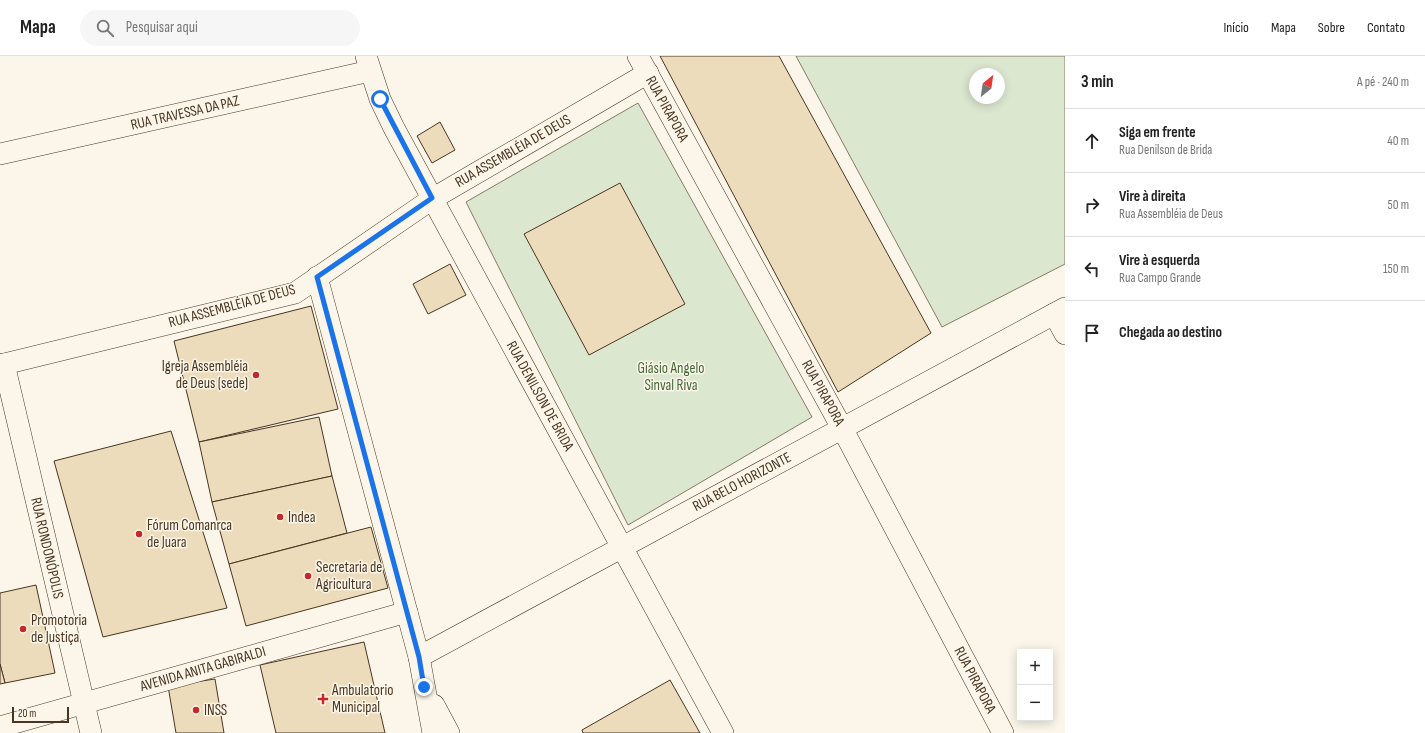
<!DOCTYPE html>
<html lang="pt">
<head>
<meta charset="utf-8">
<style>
	body { margin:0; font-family:"Sofia Sans Condensed",sans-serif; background:#f6f6f6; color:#222 }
	.controls { position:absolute; right:12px; bottom:12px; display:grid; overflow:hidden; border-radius:0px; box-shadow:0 2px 10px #0003 }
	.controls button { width:36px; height:36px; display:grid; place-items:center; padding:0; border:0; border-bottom:1px solid #e0e0e0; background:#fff; color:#222; font:20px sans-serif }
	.compass { position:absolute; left:969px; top:12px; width:36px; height:36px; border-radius:50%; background:#fff; box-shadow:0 2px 10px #0003; rotate:29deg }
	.scale { position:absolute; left:12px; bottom:10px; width:57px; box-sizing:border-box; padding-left:4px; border:2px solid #4a3520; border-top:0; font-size:11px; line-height:14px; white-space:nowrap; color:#4a3520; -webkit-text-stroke:3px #fbf6e9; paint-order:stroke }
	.stop { position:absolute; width:12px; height:12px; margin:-9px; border:3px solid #1a73e8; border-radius:50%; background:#fff }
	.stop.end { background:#1a73e8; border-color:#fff; box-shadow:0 1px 4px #0008 }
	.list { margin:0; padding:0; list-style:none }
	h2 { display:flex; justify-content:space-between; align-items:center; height:52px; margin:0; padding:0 16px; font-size:17px }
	h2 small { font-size:13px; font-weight:400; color:#767676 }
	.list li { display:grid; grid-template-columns:26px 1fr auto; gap:12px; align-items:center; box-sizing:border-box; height:64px; padding:0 16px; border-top:1px solid #e0e0e0 }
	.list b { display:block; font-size:15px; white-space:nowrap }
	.list p { margin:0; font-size:13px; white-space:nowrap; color:#767676 }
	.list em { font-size:13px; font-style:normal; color:#767676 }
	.icon { flex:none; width:22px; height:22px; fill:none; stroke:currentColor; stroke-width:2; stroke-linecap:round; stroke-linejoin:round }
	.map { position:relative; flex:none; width:1065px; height:677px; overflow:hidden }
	header { display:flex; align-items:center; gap:24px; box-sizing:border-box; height:56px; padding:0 20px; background:#fff; border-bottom:1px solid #e0e0e0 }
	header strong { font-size:19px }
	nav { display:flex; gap:22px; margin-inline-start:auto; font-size:14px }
	.search { width:280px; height:36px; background:#f6f6f6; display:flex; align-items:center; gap:10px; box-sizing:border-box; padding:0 14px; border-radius:22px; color:#767676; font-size:15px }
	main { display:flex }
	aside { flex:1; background:#fff }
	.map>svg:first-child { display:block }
</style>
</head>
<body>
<header>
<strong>Mapa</strong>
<div class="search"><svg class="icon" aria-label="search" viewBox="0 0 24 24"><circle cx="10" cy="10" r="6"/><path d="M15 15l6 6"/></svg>Pesquisar aqui</div>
<nav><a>Início</a><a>Mapa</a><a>Sobre</a><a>Contato</a></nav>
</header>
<main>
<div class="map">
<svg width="1065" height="677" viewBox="0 0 1065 677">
	<rect width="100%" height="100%" fill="#fbf6e9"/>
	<g fill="#dce7d0" stroke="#887966" fill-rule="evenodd">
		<path d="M796,0H1065V208L942,271ZM975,18H999V42H975Z"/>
		<polygon points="638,47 812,361 628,469 466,146"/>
	</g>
	<g fill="#ecdcbc" stroke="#4a3520">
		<polygon points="660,0 779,0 931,277 838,336"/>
		<polygon points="440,66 455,94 432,107 417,80"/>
		<polygon points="620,127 685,248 589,299 524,178"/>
		<polygon points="450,208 466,239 428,258 413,228"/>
		<polygon points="311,250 338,353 199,386 174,285"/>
		<polygon points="319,361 332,420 212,446 199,386"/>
		<polygon points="171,375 227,552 103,581 54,405"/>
		<polygon points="332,420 347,477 229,508 212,446"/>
		<polygon points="371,471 388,532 246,570 229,508"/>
		<polygon points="36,529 55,617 5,627 0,608 0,537"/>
		<polygon points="364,586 385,677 276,677 260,609"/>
		<polygon points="0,608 5,627 0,628"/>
		<polygon points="215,623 224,677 176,677 168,630"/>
		<polygon points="670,624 700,677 583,677 582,674"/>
	</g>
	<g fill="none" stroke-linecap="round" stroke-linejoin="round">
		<defs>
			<g id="minor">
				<polyline points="366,0 380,43 394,72 723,677"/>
				<polyline points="638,0 842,372 1003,677"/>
				<polyline points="0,98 370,15"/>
				<polyline points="317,221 419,601 433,677"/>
				<polyline points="1054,258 1065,278"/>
				<polyline points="4,308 91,677"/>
				<polyline points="0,309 295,237 432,143 648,17"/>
				<polyline points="419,601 1065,252"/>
				<polyline points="434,649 449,677"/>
				<polyline points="0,671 407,556"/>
			</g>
		</defs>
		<use href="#minor" stroke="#4a3520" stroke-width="22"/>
		<use href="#minor" stroke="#fbf6e9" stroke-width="21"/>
	</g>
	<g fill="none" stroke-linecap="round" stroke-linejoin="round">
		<polyline stroke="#1a73e8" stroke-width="5" points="380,43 432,142 317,221 419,601 424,631"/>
	</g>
	<g fill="#c62828" stroke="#fbf6e9" stroke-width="1.5">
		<circle cx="256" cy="319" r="4"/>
		<circle cx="280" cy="461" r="4"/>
		<circle cx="139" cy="478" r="4"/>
		<circle cx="308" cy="520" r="4"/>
		<circle cx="23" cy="573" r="4"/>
		<path d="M321 637h4v4h4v4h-4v4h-4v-4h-4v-4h4z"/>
		<circle cx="196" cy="654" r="4"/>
	</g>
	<g text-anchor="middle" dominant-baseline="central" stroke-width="3" stroke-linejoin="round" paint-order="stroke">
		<g font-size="15" fill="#4a3520" stroke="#fbf6e9">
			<text transform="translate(667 53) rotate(61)">RUA PIRAPORA</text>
			<text transform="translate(185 57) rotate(-13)">RUA TRAVESSA DA PAZ</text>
			<text transform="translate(513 95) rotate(-30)">RUA ASSEMBLÉIA DE DEUS</text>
			<text transform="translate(232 250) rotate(-15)">RUA ASSEMBLÉIA DE DEUS</text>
			<text transform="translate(823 337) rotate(61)">RUA PIRAPORA</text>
			<text transform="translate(540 340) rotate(61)">RUA DENILSON DE BRIDA</text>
			<text transform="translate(742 426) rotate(-28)">RUA BELO HORIZONTE</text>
			<text transform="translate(47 492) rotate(77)">RUA RONDONÓPOLIS</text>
			<text transform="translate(203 613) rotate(-16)">AVENIDA ANITA GABIRALDI</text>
			<text transform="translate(975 624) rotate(62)">RUA PIRAPORA</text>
		</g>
		<g font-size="15" fill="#4a3520" stroke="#fbf6e9" text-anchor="start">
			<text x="248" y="310" text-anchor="end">Igreja Assembléia<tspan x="248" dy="17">de Deus (sede)</tspan></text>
			<text x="288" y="461">Indea</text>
			<text x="147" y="469">Fórum Comanrca<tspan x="147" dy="17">de Juara</tspan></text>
			<text x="316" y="511">Secretaria de<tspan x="316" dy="17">Agricultura</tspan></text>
			<text x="31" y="564">Promotoria<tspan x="31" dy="17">de Justiça</tspan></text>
			<text x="332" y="634">Ambulatorio<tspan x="332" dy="17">Municipal</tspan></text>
			<text x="204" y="654">INSS</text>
		</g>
		<g font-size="15" fill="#436837" stroke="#fbf6e9">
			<text x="671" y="312">Giásio Angelo<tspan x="671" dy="17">Sinval Riva</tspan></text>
		</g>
	</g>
</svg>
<div class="controls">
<button>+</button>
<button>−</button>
</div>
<svg class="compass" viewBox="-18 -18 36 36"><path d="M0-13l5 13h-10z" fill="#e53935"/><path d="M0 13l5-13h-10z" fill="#767676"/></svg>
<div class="scale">20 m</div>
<div class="stop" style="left:380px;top:43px"></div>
<div class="stop end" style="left:424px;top:631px"></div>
</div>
<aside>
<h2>3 min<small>A pé · 240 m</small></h2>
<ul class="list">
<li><svg class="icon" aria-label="ahead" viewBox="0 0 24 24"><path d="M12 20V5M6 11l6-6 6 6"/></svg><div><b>Siga em frente</b><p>Rua Denilson de Brida</p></div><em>40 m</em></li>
<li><svg class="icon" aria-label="right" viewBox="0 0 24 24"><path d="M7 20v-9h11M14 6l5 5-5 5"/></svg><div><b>Vire à direita</b><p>Rua Assembléia de Deus</p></div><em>50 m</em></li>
<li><svg class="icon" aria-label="left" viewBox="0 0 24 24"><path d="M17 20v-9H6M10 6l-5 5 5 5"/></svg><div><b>Vire à esquerda</b><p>Rua Campo Grande</p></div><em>150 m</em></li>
<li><svg class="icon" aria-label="arrive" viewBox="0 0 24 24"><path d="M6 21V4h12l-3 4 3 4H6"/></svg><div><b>Chegada ao destino</b></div></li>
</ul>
</aside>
</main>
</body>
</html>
